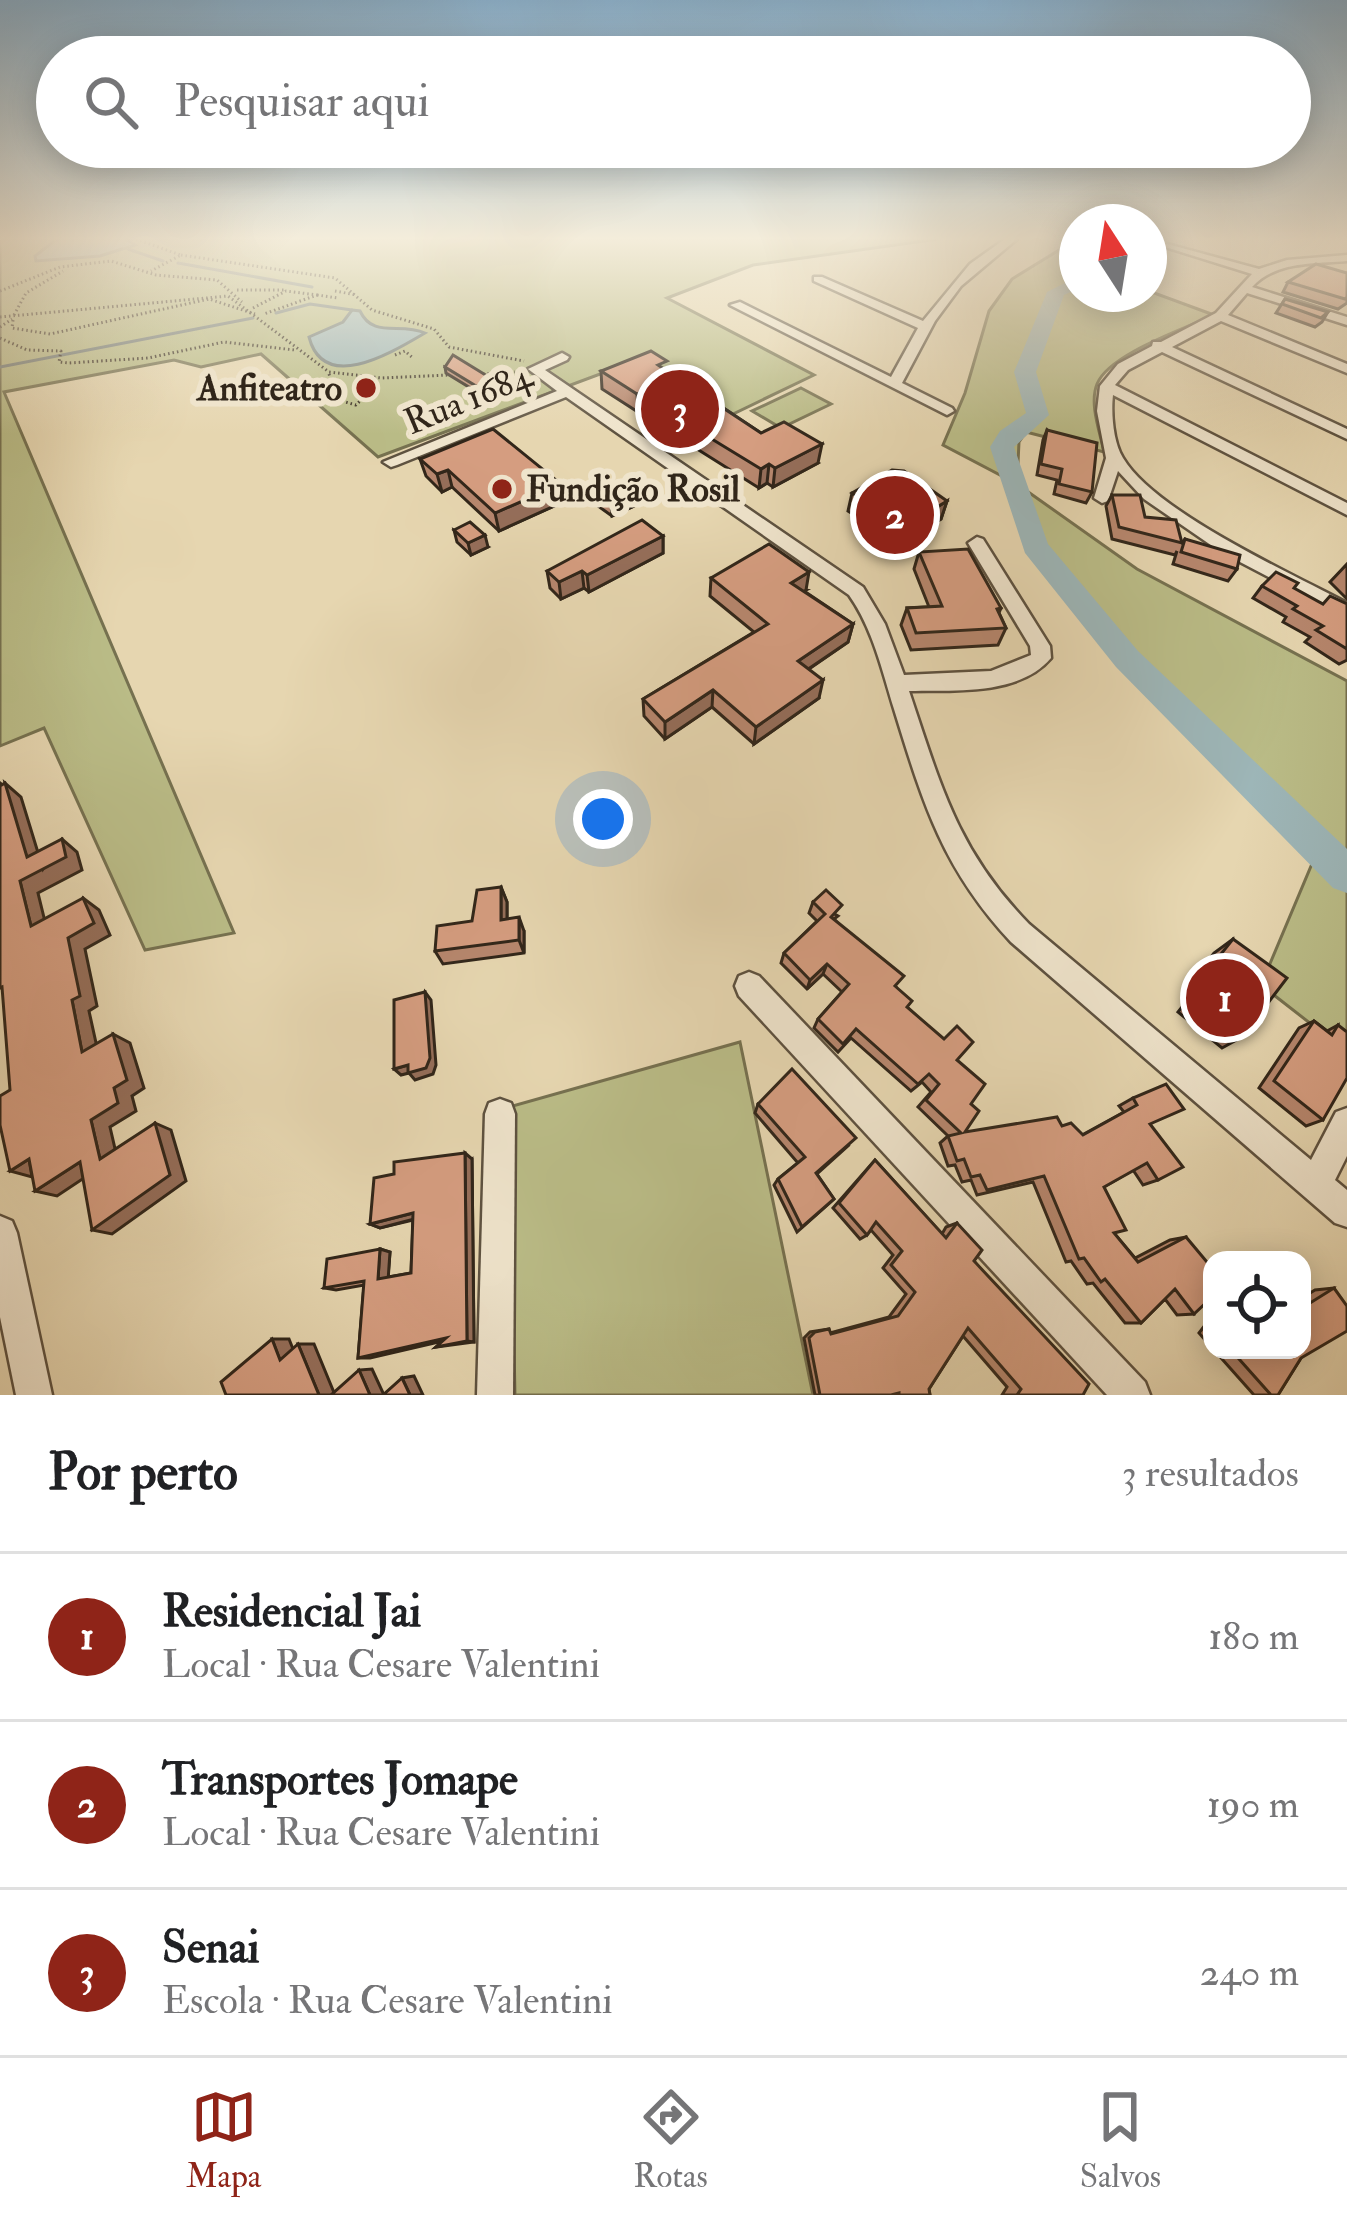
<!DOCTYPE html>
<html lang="pt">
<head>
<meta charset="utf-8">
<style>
	body { margin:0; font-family:"IM FELL Double Pica",serif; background:#f6f6f6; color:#202124 }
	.controls { position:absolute; right:36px; bottom:36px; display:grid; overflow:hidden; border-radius:24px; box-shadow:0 6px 30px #0003 }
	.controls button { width:108px; height:108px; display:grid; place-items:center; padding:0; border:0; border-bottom:3px solid #e0e0e0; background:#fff; color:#202124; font:60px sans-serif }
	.compass { position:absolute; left:1059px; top:204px; width:108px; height:108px; border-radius:50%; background:#fff; box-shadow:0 6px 30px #0003; rotate:348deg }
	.you { position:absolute; left:603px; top:819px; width:42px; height:42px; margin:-30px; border:9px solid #fff; border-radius:50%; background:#1a73e8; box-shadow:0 0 0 18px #1a73e833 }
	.badge { display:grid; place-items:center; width:78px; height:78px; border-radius:50%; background:#8f2418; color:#fff; font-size:39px; font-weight:700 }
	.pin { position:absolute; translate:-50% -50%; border:6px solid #fff; box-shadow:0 3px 12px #0006 }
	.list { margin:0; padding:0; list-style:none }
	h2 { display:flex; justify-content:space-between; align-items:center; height:156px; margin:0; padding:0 48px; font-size:51px }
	h2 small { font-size:39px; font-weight:400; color:#757577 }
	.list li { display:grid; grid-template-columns:78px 1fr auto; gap:36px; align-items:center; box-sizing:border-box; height:168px; padding:0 48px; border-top:3px solid #e0e0e0 }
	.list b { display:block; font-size:45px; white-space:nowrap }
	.list p { margin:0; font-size:39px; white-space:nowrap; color:#757577 }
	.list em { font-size:39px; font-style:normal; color:#757577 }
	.icon { flex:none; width:66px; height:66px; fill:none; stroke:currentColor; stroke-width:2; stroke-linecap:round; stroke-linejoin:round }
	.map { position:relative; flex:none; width:1347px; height:1395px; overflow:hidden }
	.search { position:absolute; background:#fff; box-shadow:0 6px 30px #0003; left:36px; right:36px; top:36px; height:132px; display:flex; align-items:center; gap:30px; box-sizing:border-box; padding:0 42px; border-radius:66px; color:#757577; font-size:45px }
	.sheet { height:660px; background:#fff }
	nav { display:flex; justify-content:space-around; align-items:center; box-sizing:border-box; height:168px; border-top:3px solid #e0e0e0; background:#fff; font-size:33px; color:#757577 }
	nav a { display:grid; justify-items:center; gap:6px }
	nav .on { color:#8f2418 }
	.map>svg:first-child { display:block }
</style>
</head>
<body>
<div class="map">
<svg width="1347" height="1395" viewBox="0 0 1347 1395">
	<rect width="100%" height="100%" fill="#e6d6b0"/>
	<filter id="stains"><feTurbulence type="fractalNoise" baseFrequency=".00167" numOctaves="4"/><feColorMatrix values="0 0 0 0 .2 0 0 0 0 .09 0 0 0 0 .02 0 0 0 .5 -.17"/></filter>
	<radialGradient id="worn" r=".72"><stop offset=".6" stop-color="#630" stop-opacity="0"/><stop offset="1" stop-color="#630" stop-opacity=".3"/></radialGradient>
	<g fill="#babc87" stroke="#767150" stroke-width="3">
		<polygon points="0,239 938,239 753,265 667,298 814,375 733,414 643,358 378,457 261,354 201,367 174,360 4,392 234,933 145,950 44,728 0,746"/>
		<path d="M1077,239V294L1149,291L1214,315C1184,329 1109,354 1097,384C1089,404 1100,432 1104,452L1026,432L1019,442L1017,484L1137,569L1347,681V1052L1261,985L1319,847L1127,659L1078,594L1035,547L1017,484L943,445L965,393L989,311L1012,279Z"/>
		<polygon points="801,388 831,404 781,428 752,411"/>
		<polygon points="740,1042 813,1395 515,1395 509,1107"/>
	</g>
	<g fill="#9db6b8" stroke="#727c79" stroke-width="3">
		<polygon points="57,239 126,239 135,245 100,256 36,261 35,256"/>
		<path d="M352,310L360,311C373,339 400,322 425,333C394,351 324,395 309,337L343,322Z"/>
	</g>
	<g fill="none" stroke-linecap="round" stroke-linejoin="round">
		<g stroke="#727c79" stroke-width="3">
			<polyline points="128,249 163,261"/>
			<polyline points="178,263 312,287"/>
			<polyline points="276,313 310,304 352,310"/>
			<polyline points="0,367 253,318"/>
		</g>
		<g fill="#9db6b8" fill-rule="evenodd">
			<polygon points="1170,239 1160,245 1152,240 1153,239"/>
			<polygon points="1077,277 1077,289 1064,295 1036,372 1049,415 1014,447 1048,544 1138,651 1347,849 1347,893 1333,888 1116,667 1025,553 990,447 1000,431 1026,413 1014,372 1047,292"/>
		</g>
		<defs>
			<g id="minor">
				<polygon points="1005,239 1017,239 961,286 935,321 902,383 952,408 954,411 947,415 730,305 740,302 891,377 918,328 814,281 814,277 822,277 923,321 970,264"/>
				<path d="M1149,239L1259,269L1287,260L1347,255V261C1314,264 1276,261 1252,287L1347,317V325L1247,293L1228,315L1347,364V373L1221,321L1172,347L1347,429V439L1162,352L1128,370L1115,385L1347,503V515L1113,395C1111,413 1113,442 1123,458C1154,511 1290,573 1347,603V618L1221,552L1144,499L1118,471L1108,501L1102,503L1094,498L1106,458L1097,411L1100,386L1118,364L1152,346L1153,342H1161L1216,313L1252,274L1149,242Z"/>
				<path d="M562,353L569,357L567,360L545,370L863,587L885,624L904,675L991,671L1031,655L1030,646L968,543L977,537L983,539L1050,646L1051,658C1019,696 954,690 909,691C941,786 957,850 1029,924L1311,1160L1336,1112L1347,1108V1156L1335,1180L1347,1190V1227L1335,1223L1011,942C942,868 923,803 894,709C882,670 873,629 849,595L566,397L397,465L391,467L383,462L557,391L528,369Z"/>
				<polygon points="749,972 759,976 1145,1382 1150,1395 1107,1395 739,996 735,986 739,976"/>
				<polygon points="500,1099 511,1103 515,1114 513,1395 477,1395 485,1114 489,1103"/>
				<polygon points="0,1216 12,1221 17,1233 52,1395 16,1395 0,1317"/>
			</g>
		</defs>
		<use href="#minor" stroke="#5e5240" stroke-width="5"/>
		<g stroke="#31261a" stroke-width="3" stroke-dasharray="1.5 3" stroke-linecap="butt">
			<polyline points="136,239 181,255 151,271"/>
			<polyline points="181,255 335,278 372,310 434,329 449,347 524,361"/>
			<polyline points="237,290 285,290"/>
			<polyline points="0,291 60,267 111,261 156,275 217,280 242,302"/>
			<polyline points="335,291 357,295"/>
			<polyline points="317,295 338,298"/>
			<polyline points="253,308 286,291 317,295 264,314"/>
			<polyline points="14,315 26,293 63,271"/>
			<polyline points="0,317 228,296 329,372 381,378 449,375"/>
			<polyline points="13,320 12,328 50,334 209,299 255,314"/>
			<polyline points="0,327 12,319"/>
			<polyline points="0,338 27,350 61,351 59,362 69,363 148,358 224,342 295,350"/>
			<polyline points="395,355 405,351 413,358"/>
			<polyline points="329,374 338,400 356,405 362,399"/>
			<polyline points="483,374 515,372"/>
		</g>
		<use href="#minor" fill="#efe4cc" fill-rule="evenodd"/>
	</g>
	<g fill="#b7876e" stroke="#31261a" stroke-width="3">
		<polygon points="1347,273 1347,303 1338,309 1283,292 1288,282"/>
		<polygon points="1285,299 1328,312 1322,322 1315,327 1276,313"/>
		<polygon points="445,367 498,388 482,395 446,373"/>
		<polygon points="601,371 668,371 761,433 818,463 773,487 767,483 759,488 678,437 679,421 654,406 638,412 602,389"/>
		<polygon points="1047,430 1092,492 1086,503 1054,494 1057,480 1037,475 1043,440"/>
		<polygon points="420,459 563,502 499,531 452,487 442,492 426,476"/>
		<polygon points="852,493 947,501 941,519 901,544 848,511"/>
		<polygon points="597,494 632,507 612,516 598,506"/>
		<polygon points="1112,495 1182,543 1185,539 1237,569 1228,581 1173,564 1177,551 1175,555 1112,539 1106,506"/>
		<polygon points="454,530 488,547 471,555 457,542"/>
		<polygon points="663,536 663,553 589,592 584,588 561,599 550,588 547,571"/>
		<polygon points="919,552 1001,608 999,613 1006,628 998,645 911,650 901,625 907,608 929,607 914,569"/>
		<polygon points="1347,564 1347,599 1330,582"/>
		<polygon points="711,578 806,590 804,591 853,624 848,642 809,669 819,698 754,744 712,707 665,739 644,716 643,699 754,632 710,596"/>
		<polygon points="1262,586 1323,604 1347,604 1347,660 1339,664 1305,642 1310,637 1283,622 1286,617 1253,598"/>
		<polygon points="501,887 507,902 507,919 524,931 524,953 443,964 435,951 472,921"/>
		<polygon points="813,902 838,916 834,919 896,987 907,1007 957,1060 971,1104 965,1132 1062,1126 1082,1135 1124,1112 1119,1106 1133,1098 1150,1124 1158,1180 1143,1185 1133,1170 1104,1187 1114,1233 1135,1258 1170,1240 1186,1237 1194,1314 1177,1315 1165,1299 1141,1323 1125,1323 1093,1283 1087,1284 1071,1261 1066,1262 1033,1182 977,1195 971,1180 962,1182 955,1165 948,1166 940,1143 948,1136 918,1107 931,1092 922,1082 911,1091 851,1038 838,1052 814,1028 818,1019 842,992 823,974 807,989 781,963 784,953 817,921 809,913"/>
		<polygon points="1233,939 1242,1037 1222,1048 1178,1012 1193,993 1187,987 1214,953"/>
		<polygon points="1314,1021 1327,1031 1338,1025 1323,1120 1306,1126 1259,1088 1299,1028"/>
		<polygon points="758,1104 848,1146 817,1174 834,1199 797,1232 774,1185 778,1179 798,1163 755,1113"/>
		<polygon points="472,1159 474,1342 436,1347 443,1341 370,1358 358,1358 364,1285 336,1290 324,1288 380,1249 390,1252 388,1277 411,1273 413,1220 380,1228 370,1224"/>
		<polygon points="875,1160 942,1234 946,1227 957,1223 974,1261 1083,1395 1002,1395 1007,1387 963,1336 929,1389 930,1395 815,1395 804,1338 810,1332 829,1329 830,1333 889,1317 906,1294 883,1268 893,1255 871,1230 867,1235 860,1239 833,1208"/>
		<polygon points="1334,1288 1301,1358 1278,1395 1254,1395 1214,1350 1302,1350 1302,1298 1315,1290"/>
		<polygon points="1212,1316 1212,1348 1199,1333"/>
	</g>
	<g fill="#956e5a" stroke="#31261a" stroke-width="3">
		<polygon points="497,382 498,388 482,395 481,389"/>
		<polygon points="653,387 654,406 638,412 637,394"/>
		<polygon points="822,444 818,463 773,487 775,468"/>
		<polygon points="769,464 767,483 759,488 761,469"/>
		<polygon points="448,470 452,487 442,492 437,474"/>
		<polygon points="561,484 563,502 499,531 495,513"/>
		<polygon points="631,495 632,507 612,516 611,505"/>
		<polygon points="947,501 941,519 901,544 906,526"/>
		<polygon points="485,535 488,547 471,555 468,543"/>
		<polygon points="663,536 663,553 589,592 587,575"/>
		<polygon points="582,571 584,588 561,599 559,582"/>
		<polygon points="809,572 806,590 789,601 791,583"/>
		<polygon points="853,624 848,642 795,678 798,661"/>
		<polygon points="823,680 819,698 754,744 756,727"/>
		<polygon points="713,690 712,707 665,739 665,722"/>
		<polygon points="0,783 6,788 5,783 21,797 43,869 62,839 77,852 82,870 38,893 49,938 31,926 20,881 27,857 0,788"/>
		<polygon points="501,887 507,902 507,934 501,920"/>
		<polygon points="83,898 99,910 110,935 85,949 97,1006 89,1011 100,1061 82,1052 72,1000 68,938"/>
		<polygon points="519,917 524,931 524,953 519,940"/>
		<polygon points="827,964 823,974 807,989 810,980"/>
		<polygon points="425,992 431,1000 436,1065 433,1074 415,1080 409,1073 401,1075 394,1069 408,1065"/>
		<polygon points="113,1034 130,1043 144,1088 132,1096 136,1111 110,1127 119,1166 100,1159 91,1120 114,1088"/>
		<polygon points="155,1123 171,1130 186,1181 112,1234 92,1230"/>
		<polygon points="465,1153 472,1159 474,1342 467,1341"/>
		<polygon points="29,1159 32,1177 10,1171"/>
		<polygon points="80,1162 99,1168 57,1196 35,1191"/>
		<polygon points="413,1213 422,1217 380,1228 370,1224"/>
		<polygon points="380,1249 390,1252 388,1281 378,1279"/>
		<polygon points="272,1339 289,1339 297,1359 280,1360"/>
		<polygon points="298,1344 314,1344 335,1395 319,1395"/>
		<polygon points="372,1369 384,1395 370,1395 359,1370"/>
		<polygon points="414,1376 423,1395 410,1395 402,1378"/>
	</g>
	<g fill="#d59d80" stroke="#31261a" stroke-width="3">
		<polygon points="1316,264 1347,273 1347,297 1345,299 1288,282"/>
		<polygon points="1285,299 1328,312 1321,318 1282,304"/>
		<polygon points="651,351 667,361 658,365 761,433 784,422 822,444 775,468 769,464 761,469 679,419 694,412 653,387 637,394 601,371"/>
		<polygon points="453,355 497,382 481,389 445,367"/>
		<polygon points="493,429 561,484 495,513 448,470 437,474 420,459"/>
		<polygon points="1047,430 1097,443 1092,492 1059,484 1062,469 1041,464"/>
		<polygon points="892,470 904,471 947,501 906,526 852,493"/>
		<polygon points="617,484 631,495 611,505 597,494"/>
		<polygon points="1112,495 1140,495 1145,517 1176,520 1182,543 1119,527"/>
		<polygon points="642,520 663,536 587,575 582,571 559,582 547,571"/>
		<polygon points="470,522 485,535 468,543 454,530"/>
		<polygon points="1185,539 1240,555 1237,569 1181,552"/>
		<polygon points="769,544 809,572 791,583 853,624 798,661 823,680 756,727 713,690 665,722 643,699 768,624 711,578"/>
		<polygon points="968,549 1001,608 997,609 1006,628 916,633 907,608 942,606 919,552"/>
		<polygon points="1276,572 1298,583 1294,588 1323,604 1330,596 1347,604 1347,649 1316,630 1323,626 1293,609 1297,606 1262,586"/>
		<polygon points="5,783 27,857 62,839 66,857 20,881 31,926 83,898 94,923 68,938 80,996 72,1000 82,1052 113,1034 127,1080 114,1088 118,1103 91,1120 100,1159 155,1123 170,1175 92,1230 80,1162 35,1191 29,1159 10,1171 0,1125 0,1096 10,1090 2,987 0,988 0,786"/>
		<polygon points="501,887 501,920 519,917 519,940 435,951 437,926 472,921 477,890"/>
		<polygon points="826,890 842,905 831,917 904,976 895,986 912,1001 907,1007 944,1039 957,1026 973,1042 957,1060 985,1084 971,1104 979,1111 965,1132 1057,1117 1062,1126 1071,1123 1083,1135 1137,1105 1133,1098 1166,1084 1184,1109 1150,1124 1183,1167 1158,1180 1147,1163 1104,1187 1126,1230 1114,1233 1138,1262 1186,1237 1212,1268 1212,1297 1194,1314 1175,1289 1141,1323 1105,1279 1101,1282 1084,1258 1079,1259 1044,1176 987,1190 980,1175 971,1177 964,1159 957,1161 948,1136 961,1133 926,1100 939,1084 929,1074 918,1084 856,1029 843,1044 818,1019 849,984 827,964 810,980 784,953 825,914 813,902"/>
		<polygon points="1233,939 1287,978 1242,1037 1197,1000 1212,980 1205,974"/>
		<polygon points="425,992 430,1058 426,1068 408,1073 408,1065 394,1069 394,1000"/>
		<polygon points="1314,1021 1332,1035 1338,1025 1347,1032 1347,1078 1323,1120 1274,1081"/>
		<polygon points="792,1069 856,1138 816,1173 834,1199 802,1227 778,1179 805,1157 758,1104"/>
		<polygon points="465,1153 467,1341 436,1347 446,1338 358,1358 364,1281 324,1288 327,1259 380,1249 378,1279 411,1273 413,1213 370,1224 374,1178 394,1174 394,1162"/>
		<polygon points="875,1160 946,1238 957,1223 982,1250 974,1261 1089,1384 1083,1395 1017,1395 1021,1389 968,1328 929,1389 930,1395 899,1395 899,1393 891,1395 820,1395 809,1338 815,1332 829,1329 831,1334 898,1316 915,1292 891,1265 902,1251 876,1222 867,1235 839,1203"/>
		<polygon points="1334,1288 1347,1306 1347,1331 1301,1358 1278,1395 1271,1395 1231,1350 1302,1350 1302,1308"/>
		<polygon points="272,1339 280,1360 298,1344 319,1395 226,1395 221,1382"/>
		<polygon points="359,1370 370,1395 331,1395"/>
		<polygon points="402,1378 410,1395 383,1395"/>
	</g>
	<linearGradient id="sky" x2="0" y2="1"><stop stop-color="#8ab5d5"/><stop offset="0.55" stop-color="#f4eddb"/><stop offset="1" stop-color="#f4eddb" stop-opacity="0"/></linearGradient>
	<rect width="1347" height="434" fill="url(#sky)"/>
	<g fill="#8f2418" stroke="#efe4cc" stroke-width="4.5">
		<circle cx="366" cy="388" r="12"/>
		<circle cx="502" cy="489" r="12"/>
	</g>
	<g text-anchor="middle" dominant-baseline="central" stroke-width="12" stroke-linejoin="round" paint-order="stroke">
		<g font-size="36" font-weight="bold" fill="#31261a" stroke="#efe4cc" text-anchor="end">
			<text x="342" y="388">Anfiteatro</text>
			<text x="526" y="489" text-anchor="start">Fundição Rosil</text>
		</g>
		<g font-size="36" fill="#31261a" stroke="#efe4cc">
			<text transform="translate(468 399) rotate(-22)">Rua 1684</text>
		</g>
	</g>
	<rect width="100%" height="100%" filter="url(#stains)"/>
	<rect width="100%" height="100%" fill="url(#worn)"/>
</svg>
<div class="controls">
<button><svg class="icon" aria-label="locate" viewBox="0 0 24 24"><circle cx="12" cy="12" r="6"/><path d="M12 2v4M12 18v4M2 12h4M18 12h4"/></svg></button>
</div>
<svg class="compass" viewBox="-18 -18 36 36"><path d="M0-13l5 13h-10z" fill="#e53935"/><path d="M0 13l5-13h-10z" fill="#757577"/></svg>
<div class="you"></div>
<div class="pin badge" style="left:1225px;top:998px">1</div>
<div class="pin badge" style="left:895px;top:515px">2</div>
<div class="pin badge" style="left:680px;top:409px">3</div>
<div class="search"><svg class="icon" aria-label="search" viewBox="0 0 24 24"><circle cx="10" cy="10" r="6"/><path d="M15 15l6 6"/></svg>Pesquisar aqui</div>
</div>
<section class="sheet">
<h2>Por perto<small>3 resultados</small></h2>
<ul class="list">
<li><span class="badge">1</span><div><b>Residencial Jai</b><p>Local · Rua Cesare Valentini</p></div><em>180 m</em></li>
<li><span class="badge">2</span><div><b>Transportes Jomape</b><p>Local · Rua Cesare Valentini</p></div><em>190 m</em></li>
<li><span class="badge">3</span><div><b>Senai</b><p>Escola · Rua Cesare Valentini</p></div><em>240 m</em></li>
</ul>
</section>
<nav>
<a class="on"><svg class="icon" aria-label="map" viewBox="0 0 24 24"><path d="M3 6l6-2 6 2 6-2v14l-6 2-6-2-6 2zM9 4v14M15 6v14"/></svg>Mapa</a>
<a><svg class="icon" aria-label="directions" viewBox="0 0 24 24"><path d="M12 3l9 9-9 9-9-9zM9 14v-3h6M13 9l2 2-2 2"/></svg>Rotas</a>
<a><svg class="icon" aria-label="saved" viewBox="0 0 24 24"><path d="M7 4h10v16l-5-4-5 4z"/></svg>Salvos</a>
</nav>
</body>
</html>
